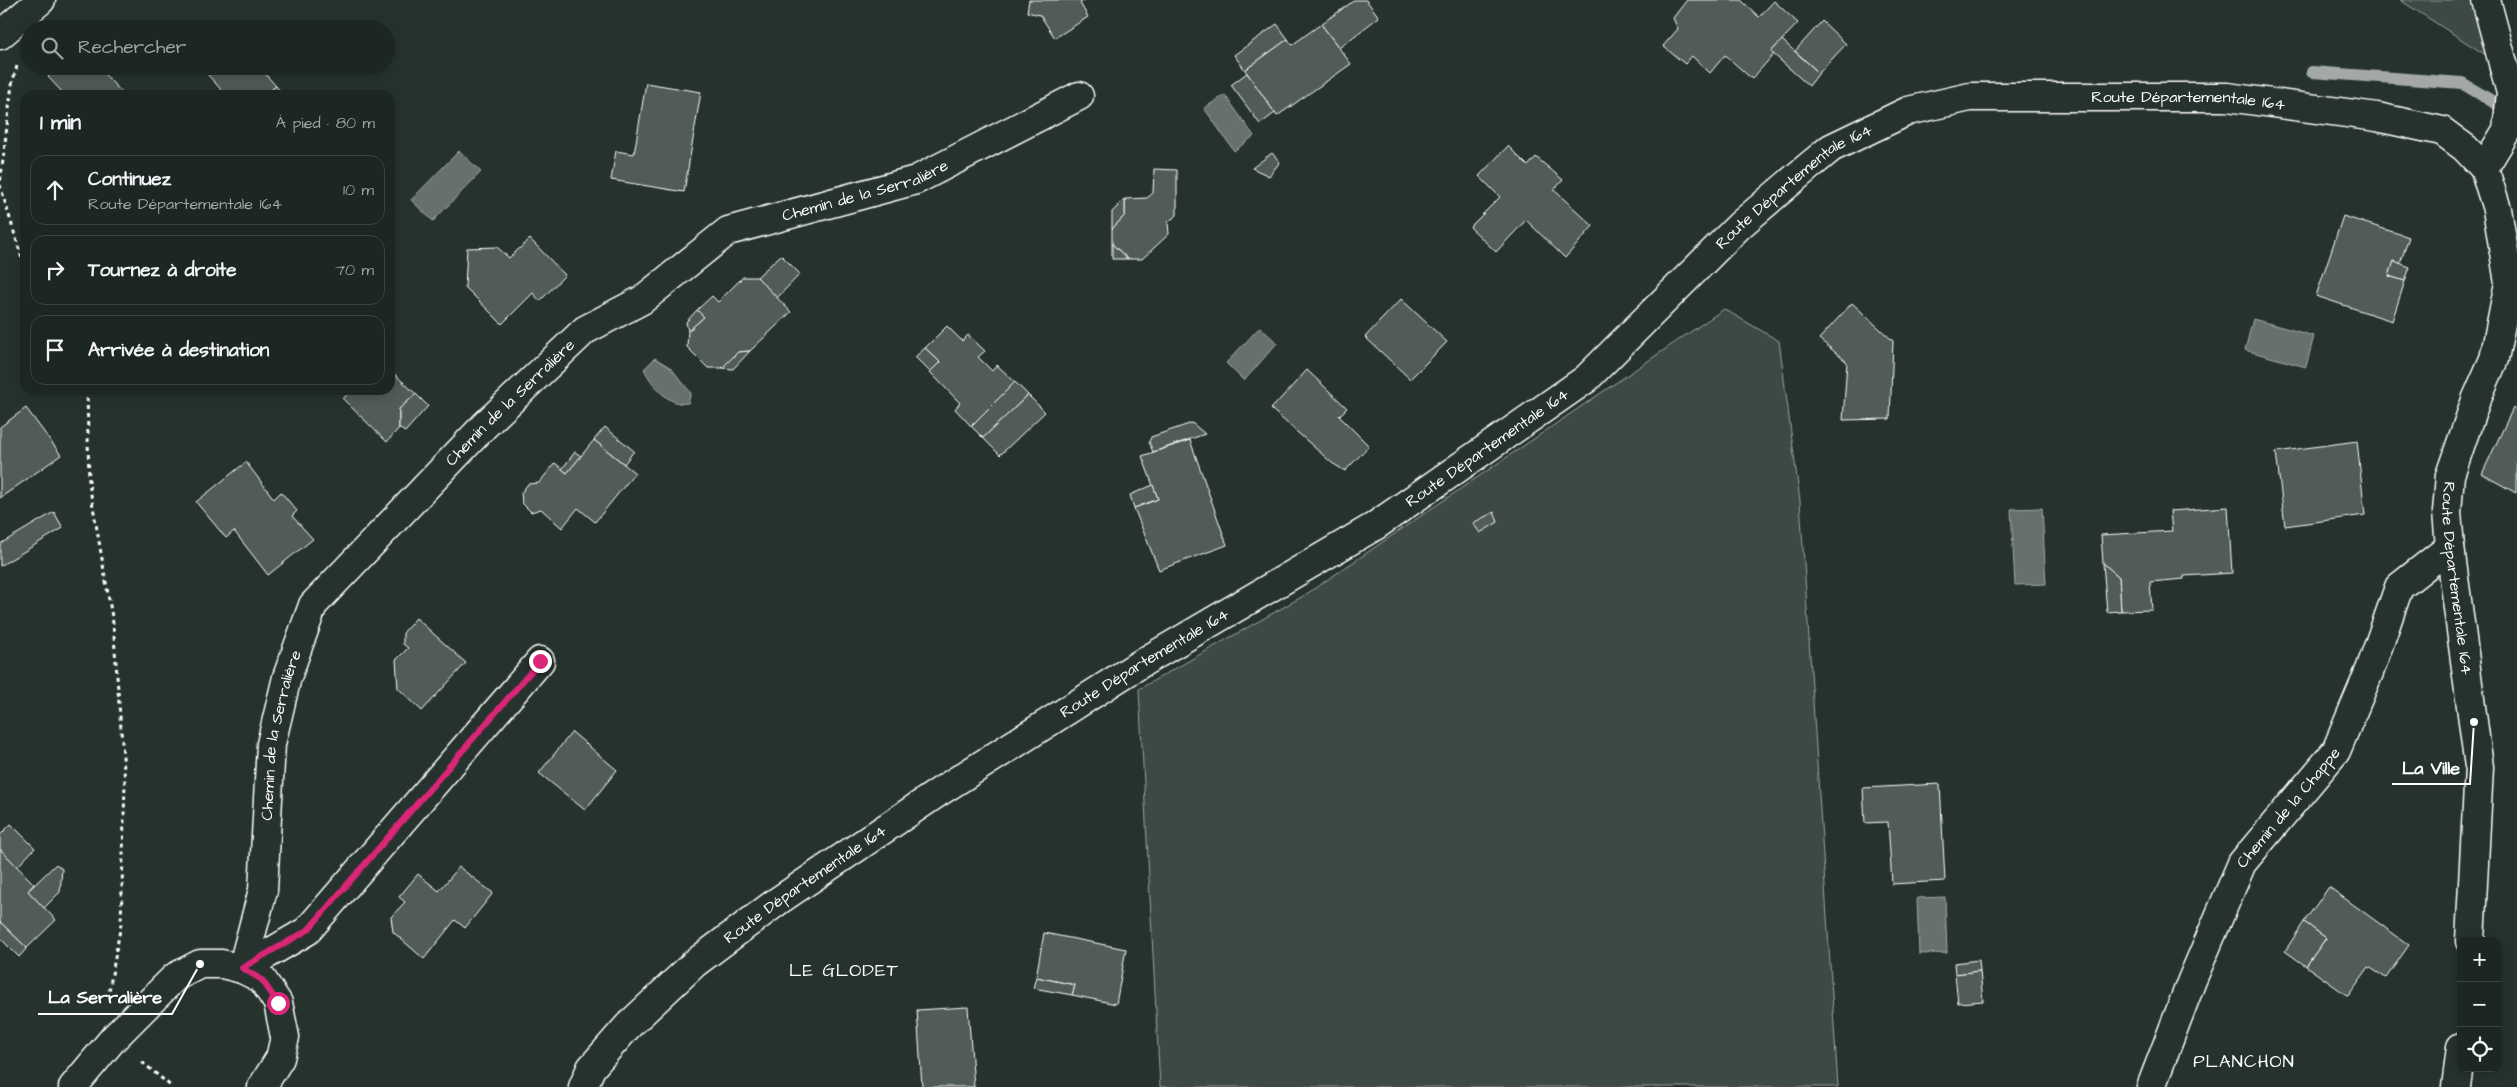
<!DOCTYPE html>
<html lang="fr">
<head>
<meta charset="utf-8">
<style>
	body { margin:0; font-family:"Architects Daughter",sans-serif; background:#252e2a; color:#f1f3f6 }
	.controls { position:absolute; right:15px; bottom:15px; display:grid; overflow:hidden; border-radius:10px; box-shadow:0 2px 12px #0003 }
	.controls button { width:45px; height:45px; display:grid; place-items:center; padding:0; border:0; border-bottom:1px solid #3a4340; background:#1c2622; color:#f1f3f6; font:25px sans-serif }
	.stop { position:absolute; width:15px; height:15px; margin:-11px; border:4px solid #db2777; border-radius:50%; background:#fff }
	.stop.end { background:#db2777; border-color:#fff; box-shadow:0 1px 5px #0008 }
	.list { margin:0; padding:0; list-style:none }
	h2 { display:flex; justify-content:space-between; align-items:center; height:65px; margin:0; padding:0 20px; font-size:21px }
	h2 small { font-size:16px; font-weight:400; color:#a0a5a5 }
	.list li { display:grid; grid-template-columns:32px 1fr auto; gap:15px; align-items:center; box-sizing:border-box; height:70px; margin:0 10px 10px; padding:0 10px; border:1px solid #3a4340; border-radius:15px }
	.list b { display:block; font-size:19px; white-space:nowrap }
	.list p { margin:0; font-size:16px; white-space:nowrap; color:#a0a5a5 }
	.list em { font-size:16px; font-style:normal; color:#a0a5a5 }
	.icon { flex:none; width:28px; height:28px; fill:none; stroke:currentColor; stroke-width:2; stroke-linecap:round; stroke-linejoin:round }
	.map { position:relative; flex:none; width:2517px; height:1087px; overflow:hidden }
	.search { position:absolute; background:#1c2622; box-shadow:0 2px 12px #0003; left:20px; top:20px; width:375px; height:55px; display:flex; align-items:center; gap:12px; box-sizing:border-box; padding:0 18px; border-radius:28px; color:#a0a5a5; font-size:19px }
	.panel { position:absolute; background:#1c2622; box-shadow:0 2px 12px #0003; left:20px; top:90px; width:375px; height:305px; border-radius:15px }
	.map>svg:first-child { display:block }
</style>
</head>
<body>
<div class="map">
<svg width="2517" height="1087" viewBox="0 0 2517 1087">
	<rect width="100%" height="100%" fill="#26332d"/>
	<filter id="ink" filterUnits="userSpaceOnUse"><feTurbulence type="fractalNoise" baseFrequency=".02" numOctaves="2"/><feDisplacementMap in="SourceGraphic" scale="10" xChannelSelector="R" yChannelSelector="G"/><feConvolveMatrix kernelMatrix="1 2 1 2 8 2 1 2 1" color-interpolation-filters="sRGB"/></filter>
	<g filter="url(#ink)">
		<g fill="#3e4944" stroke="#9ea4a2">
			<polygon points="2400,0 2475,0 2489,57"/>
			<polygon points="1724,309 1779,341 1800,501 1838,1087 1160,1087 1139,689 1305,595"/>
		</g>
		<g fill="#67706c" stroke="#a4a9a7">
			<polygon points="1225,95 1254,136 1234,151 1204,108"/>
			<polygon points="459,151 481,172 433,221 411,200"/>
			<polygon points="2253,319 2314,336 2306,367 2245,350"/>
			<polygon points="1260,327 1277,343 1244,381 1226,363"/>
			<path d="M655,358L671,368L691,393L688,403C669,407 652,385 644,369Z"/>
			<polygon points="2042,508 2046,584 2015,585 2011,509"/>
			<polygon points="1945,897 1947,953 1919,954 1917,898"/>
		</g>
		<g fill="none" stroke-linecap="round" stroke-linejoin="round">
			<polyline stroke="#a4a9a7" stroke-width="12" points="2312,72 2462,83 2495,103"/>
		</g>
		<g fill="#515c57" stroke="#fff">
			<polygon points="1029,0 1085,0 1080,3 1088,17 1055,38 1040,15 1027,12"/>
			<polygon points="1355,0 1366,0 1379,17 1339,48 1321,24"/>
			<polygon points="1687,0 1741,0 1759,17 1774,1 1798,23 1771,52 1774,54 1752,79 1725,55 1710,73 1692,56 1685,64 1663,46 1678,29 1673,18"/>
			<polygon points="1822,21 1846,44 1819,73 1795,51"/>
			<polygon points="1277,24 1288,39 1245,70 1234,55"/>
			<polygon points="1321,24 1351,64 1277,116 1245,70 1288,39 1292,45"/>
			<polygon points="1782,40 1819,73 1809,86 1771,52"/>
			<polygon points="58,66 97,66 124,95 65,95 48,77"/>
			<polygon points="216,66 258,66 276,86 265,95 226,95 207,74"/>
			<polygon points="1247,73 1275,113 1260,124 1231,85"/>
			<polygon points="646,83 701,92 684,192 611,180 616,151 634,154"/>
			<polygon points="276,86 281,92 278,95 265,95"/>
			<polygon points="1508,146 1528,166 1536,157 1563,180 1554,190 1593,226 1565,258 1526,220 1496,252 1470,227 1500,197 1479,176"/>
			<polygon points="1272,153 1280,162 1269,176 1252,168"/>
			<polygon points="1154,169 1177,170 1177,215 1168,222 1169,234 1142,259 1128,259 1112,244 1112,229 1125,215 1125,199 1147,198 1153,193"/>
			<polygon points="1125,199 1125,215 1112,229 1112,212"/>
			<polygon points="2343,216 2409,237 2400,264 2394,261 2389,276 2405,281 2392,321 2316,296"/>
			<polygon points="530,239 565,275 540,301 533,293 502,324 465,287 467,248 497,247 509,258"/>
			<polygon points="1112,244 1128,259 1112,259"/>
			<polygon points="781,255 800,274 777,298 757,277"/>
			<polygon points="2394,261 2410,267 2405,281 2389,276"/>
			<polygon points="743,277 757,277 791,312 750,351 738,352 722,368 708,368 687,347 688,331 704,317 697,310 712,296 718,302"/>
			<polygon points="1401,299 1447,342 1410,379 1365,337"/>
			<polygon points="1852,303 1893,341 1890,419 1843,420 1847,362 1819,339"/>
			<polygon points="697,310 704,317 688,331 686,322"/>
			<polygon points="947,326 962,341 968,335 985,351 978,357 992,371 997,365 1015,382 971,426 955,409 960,403 930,372 940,362 925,348"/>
			<polygon points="925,348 940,362 930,372 915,357"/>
			<polygon points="750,351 733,369 722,368 738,352"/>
			<polygon points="390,370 416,394 399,409 399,428 387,442 343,399 351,390 390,390"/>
			<polygon points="1307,370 1347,408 1339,416 1369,446 1345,471 1332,463 1271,409"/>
			<polygon points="1015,382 1028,395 983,438 971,426"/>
			<polygon points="416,394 428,406 405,432 399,428 399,409"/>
			<polygon points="1028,395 1045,412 1000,455 983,438"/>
			<polygon points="26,408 61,455 0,498 0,427"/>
			<polygon points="2513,408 2517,410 2516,493 2482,474"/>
			<polygon points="1192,423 1205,434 1153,452 1149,442 1151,437"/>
			<polygon points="605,427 634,451 624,464 594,440"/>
			<polygon points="594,440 635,473 595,522 578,508 562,528 541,509 531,512 522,503 521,493 528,484 539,483 555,463 567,473"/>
			<polygon points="1190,440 1227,545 1159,570 1134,508 1158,499 1142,456"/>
			<polygon points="2357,441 2365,515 2285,526 2276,452"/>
			<polygon points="575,452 581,456 567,473 562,469"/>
			<polygon points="246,462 274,499 281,492 297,511 292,516 313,539 268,575 234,531 226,538 196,502"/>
			<polygon points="1153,485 1158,499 1134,508 1130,495"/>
			<polygon points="2228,507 2232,573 2184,576 2184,579 2150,582 2152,610 2121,611 2119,577 2103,563 2101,535 2172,531 2170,511"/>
			<polygon points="54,512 63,528 0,566 0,544"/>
			<polygon points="1494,512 1498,522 1480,533 1473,523"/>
			<polygon points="2103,563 2119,577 2121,611 2107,612"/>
			<polygon points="416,618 466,663 422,711 398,688 396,660 408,648 403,644 403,633"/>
			<polygon points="572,732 617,770 585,810 539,773"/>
			<polygon points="1940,784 1945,881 1892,884 1888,822 1865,823 1863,788"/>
			<polygon points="11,824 35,848 17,867 0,849 0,835"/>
			<polygon points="0,849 34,884 28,891 56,920 27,948 0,922"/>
			<polygon points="56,864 62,869 60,892 44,908 28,891"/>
			<polygon points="459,867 493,893 465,928 455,920 424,959 393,932 391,917 405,902 399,897 418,874 439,891"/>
			<polygon points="2329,887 2409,945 2386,978 2369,967 2348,996 2306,966 2326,938 2304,922"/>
			<polygon points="0,922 27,948 19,957 0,938"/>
			<polygon points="2304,922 2326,938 2306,966 2285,951"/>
			<polygon points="1044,933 1126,949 1116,1004 1072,995 1075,985 1036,977"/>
			<polygon points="1979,960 1980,971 1955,974 1954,963"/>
			<polygon points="1980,971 1983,1001 1958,1003 1955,974"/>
			<polygon points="1036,977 1075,985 1072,995 1033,988"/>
			<polygon points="968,1007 974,1087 922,1087 917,1010"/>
		</g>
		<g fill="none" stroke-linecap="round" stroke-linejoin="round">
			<defs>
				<g id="minor">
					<polyline points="0,35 41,0"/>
					<polyline points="2484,168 2507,130 2511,93 2486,0"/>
					<path id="s1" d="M242,969L263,890L271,744L287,677L313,605L485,425L585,330L642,300L728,231L916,180L1079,96"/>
					<polyline points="242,969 307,931 540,661"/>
					<polyline points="73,1087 113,1039 175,977 200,964 222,964 242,969 262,979 278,1003 285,1037 280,1058 262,1087"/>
					<path id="s2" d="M583,1087L591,1068L628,1026L695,963L778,901L939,792L1140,664L1375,526L1586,379L1740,225L1808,167L1831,148L1908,111L1970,97H2227L2377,117L2442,131L2465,148L2484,168L2497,209L2509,283L2494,359L2476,400L2450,475L2447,512L2450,547L2479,767L2470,941"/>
					<path id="s3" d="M2151,1087L2192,980L2242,863L2336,751L2370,670L2399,587L2450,547"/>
					<polyline points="2456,1087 2461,1047"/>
				</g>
			</defs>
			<use href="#minor" stroke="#fff" stroke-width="31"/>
			<g stroke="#fff" stroke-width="3" stroke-dasharray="4 4" stroke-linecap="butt">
				<polyline points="17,66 12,84 0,185 25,269"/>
				<polyline points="87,390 89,483 113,623 125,783 121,924 109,991"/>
				<polyline points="142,1062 172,1087"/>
			</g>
			<use href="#minor" stroke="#26332d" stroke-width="28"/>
		</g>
	</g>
	<g fill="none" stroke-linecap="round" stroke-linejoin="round" filter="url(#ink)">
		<polyline stroke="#db2777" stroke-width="6" points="278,1003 262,980 242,968 308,930 540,661"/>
	</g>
	<g text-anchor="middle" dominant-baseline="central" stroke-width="4" stroke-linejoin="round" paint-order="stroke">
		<g font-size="16" fill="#fff" stroke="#26332d">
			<text stroke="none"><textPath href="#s2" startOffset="1939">Route Départementale 164</textPath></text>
			<text stroke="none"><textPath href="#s2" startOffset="1519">Route Départementale 164</textPath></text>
			<text stroke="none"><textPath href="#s1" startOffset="1078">Chemin de la Serralière</textPath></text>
			<text stroke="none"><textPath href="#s1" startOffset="656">Chemin de la Serralière</textPath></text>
			<text stroke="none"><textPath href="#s2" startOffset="1114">Route Départementale 164</textPath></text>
			<text stroke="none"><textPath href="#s2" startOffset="2675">Route Départementale 164</textPath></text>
			<text stroke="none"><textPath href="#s2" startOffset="709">Route Départementale 164</textPath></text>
			<text stroke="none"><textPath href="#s1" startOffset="238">Chemin de la Serralière</textPath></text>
			<text stroke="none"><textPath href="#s3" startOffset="314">Chemin de la Chappe</textPath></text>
			<text stroke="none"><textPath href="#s2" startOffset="304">Route Départementale 164</textPath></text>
		</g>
		<g font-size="18" letter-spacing="1" fill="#fff" stroke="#26332d">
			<text x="844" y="970">LE GLODET</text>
			<text x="2244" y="1061">PLANCHON</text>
		</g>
	</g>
	<path fill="none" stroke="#fff" stroke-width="2" d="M2474 722L2470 784H2392M200 964L172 1014H38"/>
	<g fill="#fff" stroke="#26332d" stroke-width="2">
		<circle cx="2474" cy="722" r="5"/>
		<circle cx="200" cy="964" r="5"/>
	</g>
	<g font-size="18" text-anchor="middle" font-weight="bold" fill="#fff" stroke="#26332d" stroke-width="4" stroke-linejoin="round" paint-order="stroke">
		<text x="2431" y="774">La Ville</text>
		<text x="105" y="1003">La Serralière</text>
	</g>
</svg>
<div class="controls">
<button>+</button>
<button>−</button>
<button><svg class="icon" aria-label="locate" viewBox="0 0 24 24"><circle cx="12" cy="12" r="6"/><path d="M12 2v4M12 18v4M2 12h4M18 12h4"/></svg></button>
</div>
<div class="stop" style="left:278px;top:1003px"></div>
<div class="stop end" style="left:540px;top:661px"></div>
<div class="search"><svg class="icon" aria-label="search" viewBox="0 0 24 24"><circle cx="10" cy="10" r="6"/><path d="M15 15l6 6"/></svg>Rechercher</div>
<section class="panel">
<h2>1 min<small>À pied · 80 m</small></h2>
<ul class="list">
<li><svg class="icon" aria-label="ahead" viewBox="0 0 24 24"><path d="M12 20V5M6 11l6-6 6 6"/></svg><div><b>Continuez</b><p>Route Départementale 164</p></div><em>10 m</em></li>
<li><svg class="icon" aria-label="right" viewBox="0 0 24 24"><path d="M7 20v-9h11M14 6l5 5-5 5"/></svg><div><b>Tournez à droite</b></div><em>70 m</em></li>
<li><svg class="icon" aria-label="arrive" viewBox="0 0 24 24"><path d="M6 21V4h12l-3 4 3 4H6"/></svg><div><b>Arrivée à destination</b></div></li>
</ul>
</section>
</div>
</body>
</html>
